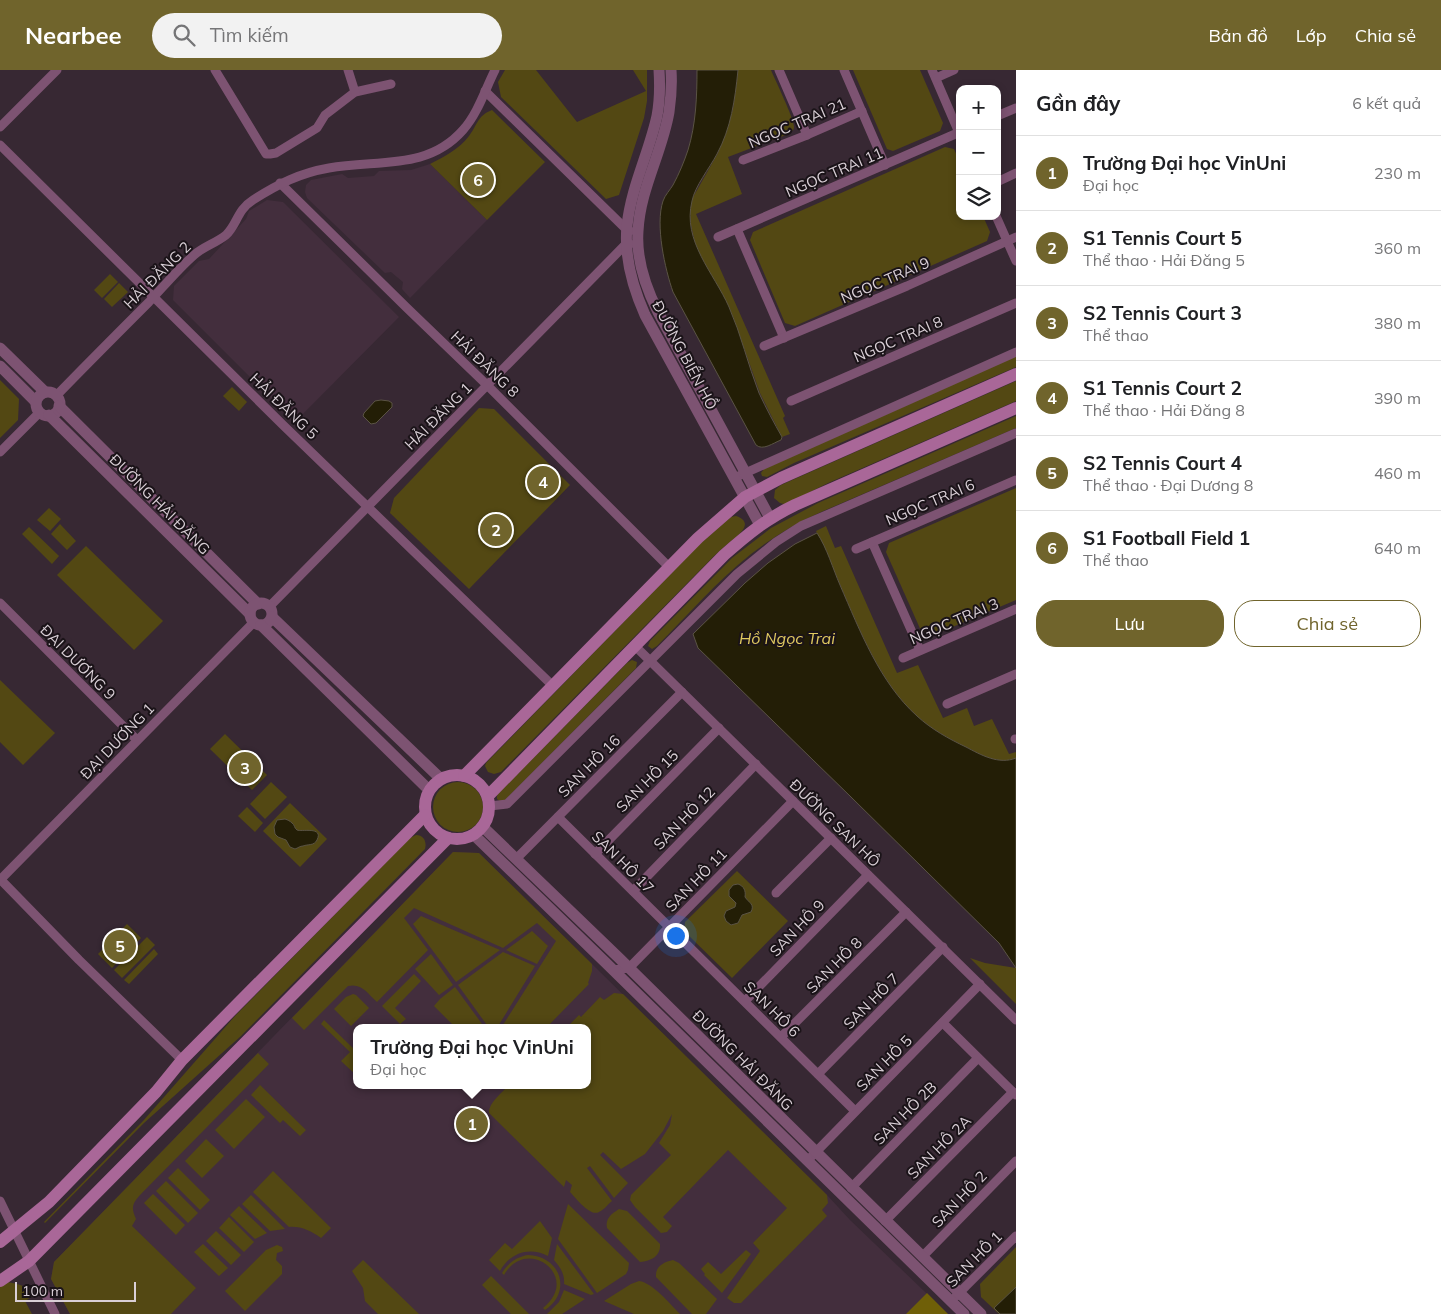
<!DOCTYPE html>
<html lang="vi">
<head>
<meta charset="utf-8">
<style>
	body { margin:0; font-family:Mulish,sans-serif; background:#f2f2f2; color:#202124 }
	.controls { position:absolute; right:15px; top:15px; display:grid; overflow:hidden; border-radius:10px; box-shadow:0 2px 8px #0003 }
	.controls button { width:45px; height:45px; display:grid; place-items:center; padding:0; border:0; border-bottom:1px solid #e0e0e0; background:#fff; color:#202124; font:25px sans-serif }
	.scale { position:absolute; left:15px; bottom:12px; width:121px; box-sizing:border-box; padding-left:5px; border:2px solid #d9cfd6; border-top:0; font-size:14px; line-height:18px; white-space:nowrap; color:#d9cfd6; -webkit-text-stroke:4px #1a1318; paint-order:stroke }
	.you { position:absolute; left:675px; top:865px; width:18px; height:18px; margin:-12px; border:4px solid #fff; border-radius:50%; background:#1a73e8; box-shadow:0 0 0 8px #1a73e833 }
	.badge { display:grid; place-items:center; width:32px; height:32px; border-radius:50%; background:#70642c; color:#fff; font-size:16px; font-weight:700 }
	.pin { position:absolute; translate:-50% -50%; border:2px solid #fff; box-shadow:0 1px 5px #0006 }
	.popup { position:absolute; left:353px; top:954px; width:238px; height:65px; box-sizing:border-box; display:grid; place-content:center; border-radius:10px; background:#fff; filter:drop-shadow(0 1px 4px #0005); font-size:16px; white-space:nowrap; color:#757577 }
	.popup b { font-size:19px; color:#202124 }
	.popup::after { content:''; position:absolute; left:50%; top:100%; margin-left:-10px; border:10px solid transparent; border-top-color:#fff }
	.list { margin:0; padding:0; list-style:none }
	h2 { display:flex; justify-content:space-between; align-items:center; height:65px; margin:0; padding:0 20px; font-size:21px }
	h2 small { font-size:16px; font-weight:400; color:#757577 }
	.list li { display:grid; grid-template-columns:32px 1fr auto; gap:15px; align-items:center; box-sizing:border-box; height:75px; padding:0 20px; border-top:1px solid #e0e0e0 }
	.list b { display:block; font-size:19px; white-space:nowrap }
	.list p { margin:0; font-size:16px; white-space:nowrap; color:#757577 }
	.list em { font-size:16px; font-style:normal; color:#757577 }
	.actions { display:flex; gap:10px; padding:15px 20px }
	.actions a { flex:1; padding:11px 0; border:1px solid #70642c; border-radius:20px; text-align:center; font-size:18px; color:#70642c }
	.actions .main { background:#70642c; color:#fff }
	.icon { flex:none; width:28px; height:28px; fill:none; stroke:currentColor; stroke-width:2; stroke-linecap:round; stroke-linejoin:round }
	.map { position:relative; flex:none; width:1016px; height:1244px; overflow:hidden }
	header { display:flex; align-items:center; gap:30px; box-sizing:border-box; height:70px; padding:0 25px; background:#70642c; color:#fff }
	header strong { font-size:24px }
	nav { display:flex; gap:28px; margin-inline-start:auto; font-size:18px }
	.search { width:350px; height:45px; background:#f2f2f2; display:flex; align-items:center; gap:12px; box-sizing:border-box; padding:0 18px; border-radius:28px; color:#757577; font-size:19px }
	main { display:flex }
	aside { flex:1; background:#fff }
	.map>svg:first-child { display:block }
</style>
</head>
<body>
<header>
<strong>Nearbee</strong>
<div class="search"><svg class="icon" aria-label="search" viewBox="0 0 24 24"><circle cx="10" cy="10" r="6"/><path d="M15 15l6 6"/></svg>Tìm kiếm</div>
<nav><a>Bản đồ</a><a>Lớp</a><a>Chia sẻ</a></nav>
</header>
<main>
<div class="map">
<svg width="1016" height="1244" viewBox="0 0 1016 1244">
	<rect width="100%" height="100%" fill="#372833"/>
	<g fill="#432e3d" fill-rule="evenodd">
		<polygon points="430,94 487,150 410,228 402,219 403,212 391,202 385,203 307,128 305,122 306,115 311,110 342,104 348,108 374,106 379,101 411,100"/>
		<polygon points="267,130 283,132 399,247 295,352 173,230 174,216 199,191 209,189 246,149 249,141"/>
		<path d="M453,782L479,783L827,1125L850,1150L948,1244H70L51,1209L54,1192ZM357,958H587V1015H357Z"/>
	</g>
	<g fill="#534813">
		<polygon points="505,0 536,0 577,52 646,21 633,0 647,0 647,31 644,48 619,125 606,129 501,27 498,12"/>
		<path d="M738,0H771C775,10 794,48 794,57C794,61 790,63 786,65L728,87L742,124L696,144L785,346L783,348L790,364L782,367L760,323L738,261L696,177L691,155L690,142L692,129L718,83L733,39Z"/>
		<polygon points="853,0 920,0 943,53 940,61 893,81 887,79"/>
		<path d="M492,40L545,92L487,150L430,94C444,87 459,79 469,66C478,54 477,46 492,40Z"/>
		<polygon points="945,77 954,79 960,93 960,146 983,146 990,162 987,171 795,256 785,253 750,170 753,162"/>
		<polygon points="110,204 118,212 102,228 94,220"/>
		<polygon points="119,213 128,222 112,237 104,229"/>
		<polygon points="1016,286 1016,297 794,393 767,407 762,406 761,403 764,399"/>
		<polygon points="0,310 19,329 18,350 0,368"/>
		<polygon points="1016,311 1016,331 828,413 790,432 784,434 780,433 774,428 775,420 781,415"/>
		<polygon points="232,317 247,332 239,341 223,326"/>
		<polygon points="479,338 494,339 570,415 469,519 390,443 394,428"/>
		<path d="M1016,346V358L821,442C796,453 773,467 751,484C717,511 688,545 657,576L652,579L648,576L650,571L732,488L771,458L818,433Z"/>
		<polygon points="1016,418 1016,530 929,567 922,563 886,482 889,473"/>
		<polygon points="49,438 61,449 50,461 37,450"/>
		<path d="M736,446C759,454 731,470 724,477C720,480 716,484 712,488L501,702L494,704L488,702L485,696L486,693L700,474L731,447Z"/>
		<polygon points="60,454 76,471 67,480 51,464"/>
		<path d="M826,456L835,478L841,476L897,603L918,595L943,648L967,638L974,656L992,649L1009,684L1016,682V688C999,695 981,685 966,677C949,669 932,659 918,647C885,618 864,570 847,531C837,507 827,484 816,461Z"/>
		<polygon points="29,457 59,486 52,494 22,464"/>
		<polygon points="86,476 163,551 134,580 57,505"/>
		<polygon points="632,590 637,592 636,598 505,730 501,732 497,729 497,726 498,724 627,593"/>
		<polygon points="0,610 55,663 23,695 0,672"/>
		<polygon points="225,664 267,705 252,720 210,679"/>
		<polygon points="271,712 287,727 265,749 250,734"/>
		<circle cx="458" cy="737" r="25"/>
		<polygon points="290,733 327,769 300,797 263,761"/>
		<polygon points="247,737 263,753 255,762 238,746"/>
		<path d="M416,765C424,765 427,772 425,779L241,966L144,1053L45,1153L44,1152L143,1051L235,946L410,768Z"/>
		<path d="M453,782L479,783L592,894V901L588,913L589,914L546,958H501L556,871L537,853L503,878L414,838L404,848L428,880L377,932C367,923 362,913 348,916L304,960L292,948Z"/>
		<polygon points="737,801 788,851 732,908 684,861 685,852"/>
		<polygon points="421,846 500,880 456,912 413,854"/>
		<polygon points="127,854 141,868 112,898 98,884"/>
		<polygon points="532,861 548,876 537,894 506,880"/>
		<polygon points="147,867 155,875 122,908 114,900"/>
		<polygon points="154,879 158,884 129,914 124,910"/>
		<polygon points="503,882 535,896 497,958 489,958 458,915"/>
		<polygon points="431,884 453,915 439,925 415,899"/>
		<polygon points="970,888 985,893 1016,898 1016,934"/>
		<polygon points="414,904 421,911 395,938 406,949 400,954 382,936"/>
		<polygon points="455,917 485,958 456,958 434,936 440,929"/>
		<path d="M614,923L623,924L827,1125L828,1133L822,1140L827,1146L741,1233H734L727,1228L760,1181L753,1173L787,1138L728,1080L663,1147L672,1156L667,1162L661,1163L635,1137L630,1130L631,1125L671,1085L659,1073L670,1055L672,1044L663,1061L645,1084L621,1099L603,1082L600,1085L628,1113L614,1128L590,1096L587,1098L612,1131C608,1134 604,1140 599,1142C590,1147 576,1128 570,1122L572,1115L566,1110L564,1117L489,1043C489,1032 502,1023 509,1015H587V958H566L579,945L581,947L600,927L604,930Z"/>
		<polygon points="353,924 356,925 369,938 351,956 334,939 346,927"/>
		<polygon points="324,950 357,982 357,1002 355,1004 341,991 350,982 321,954"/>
		<path d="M258,983L269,994L140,1125C132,1134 131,1138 136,1149L132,1156L196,1218L171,1244H70L51,1209L54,1192Z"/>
		<polygon points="260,1015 306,1060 300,1066 283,1050 280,1053 251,1025"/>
		<polygon points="246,1029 265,1047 234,1079 215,1060"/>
		<polygon points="206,1069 224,1086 202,1108 185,1091"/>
		<polygon points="178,1098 210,1130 200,1140 168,1108"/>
		<path d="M273,1101L331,1158L321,1168C311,1161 301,1156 289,1157L253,1122Z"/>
		<polygon points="166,1111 198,1143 188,1153 156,1121"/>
		<polygon points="153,1124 185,1155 176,1165 144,1133"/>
		<polygon points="251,1125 285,1159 270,1161 242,1134"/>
		<polygon points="568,1134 629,1193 628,1200 626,1204 597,1223 558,1169"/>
		<polygon points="239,1136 267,1163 255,1169 230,1145"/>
		<path d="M619,1139L627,1141L660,1174C661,1186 651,1191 640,1192L607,1158C605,1149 611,1144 619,1139Z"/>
		<polygon points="229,1147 254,1172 244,1182 219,1158"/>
		<path d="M540,1151L552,1168L548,1186C529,1176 510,1183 500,1201L489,1190L505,1173L512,1179Z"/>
		<polygon points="216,1161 241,1185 231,1195 206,1171"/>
		<polygon points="203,1174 228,1198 219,1206 194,1182"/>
		<path d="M557,1174L594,1224L591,1225L564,1214C565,1204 560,1197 554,1190Z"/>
		<polygon points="277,1175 282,1177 283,1181 277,1183 276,1190 282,1196 282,1204 245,1241 225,1221 266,1180"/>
		<polygon points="1016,1177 1016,1244 999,1244 981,1227 980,1214"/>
		<polygon points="746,1180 751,1184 722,1223 704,1205 705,1204 701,1199 708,1192 721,1204"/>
		<path d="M528,1185C560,1186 573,1221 545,1240L543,1238C582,1207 527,1165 504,1205L502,1203C508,1193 516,1187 528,1185Z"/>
		<polygon points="363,1190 419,1244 378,1244 365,1231 363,1218 352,1201"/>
		<path d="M673,1190L679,1193L717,1229L706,1244H692L656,1207C655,1196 664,1192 673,1190Z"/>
		<polygon points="491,1206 529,1244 511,1244 482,1215"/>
		<path d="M639,1211C653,1213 670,1234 680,1244H634L604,1231L631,1214Z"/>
		<path d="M7,1212C18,1214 28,1215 33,1226L25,1231L32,1244H0V1216Z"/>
		<polygon points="564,1220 585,1229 562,1244 547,1244 559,1232"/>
	</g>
	<polygon fill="#6f5f08" points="927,1223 948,1244 906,1244"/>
	<g fill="#231e06" stroke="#5a5344">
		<path d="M697,0H738C735,30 731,58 717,84C709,99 695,116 692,131C682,171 714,203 729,237C741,264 748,295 759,323C766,338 774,353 782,367L781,370C773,373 763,381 756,375L673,222C665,199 655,155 663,131C665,125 670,120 673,115C679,104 684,92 688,80C696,54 697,26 697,0Z"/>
		<polygon points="381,330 389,331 392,333 392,337 376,353 371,354 363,346 364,343 375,331"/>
		<path d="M817,463C827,478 833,499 840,515C860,561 880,613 917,646C931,659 949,669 966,677C981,685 999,695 1016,688V898L999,873L850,726L698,578L693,564L745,513L768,493L795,474Z"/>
		<path d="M285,749C288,750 290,751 292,753C295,755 294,758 297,760C301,762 324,756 317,770C314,776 308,774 303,776C300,776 298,778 295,779L290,777L286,770L278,767L275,764L274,757L277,750Z"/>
		<path d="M738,814C744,816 746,821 745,827C749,833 755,834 751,842L742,845L738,853L731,855L726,851L724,846L726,841L735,837L736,833L729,826V820L733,815Z"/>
		<polygon points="1016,1217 1016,1244 1000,1244 994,1238"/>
	</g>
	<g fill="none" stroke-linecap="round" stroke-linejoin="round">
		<g stroke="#7d5372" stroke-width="9">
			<polyline points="215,0 266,84 270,84 276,83 317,58 325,45 355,22 391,14"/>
			<polyline points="348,0 355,22"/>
			<polyline points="779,0 807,65"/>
			<polyline points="844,0 885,95"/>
			<polyline points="932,0 960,65"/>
			<polyline points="936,8 954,0"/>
			<polyline points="485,21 627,160 630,161"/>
			<polyline points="997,46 1016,38"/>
			<polyline points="0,57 57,0"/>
			<polyline points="0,75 283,355 552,615"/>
			<polyline points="743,90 807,65 862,41"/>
			<polyline points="997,112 1016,103"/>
			<polyline points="280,113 407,238 487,315 669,497"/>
			<polyline points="996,146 1016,191"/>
			<polyline points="737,159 784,268"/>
			<polyline points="718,167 960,62"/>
			<polyline points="764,276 907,216 1016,167"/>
			<path d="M56,326C87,294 118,263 149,232C164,216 178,199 194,185C203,177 216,173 226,165C237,155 237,140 253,130C278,114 300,103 329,98C377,89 427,101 463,60C478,43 485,20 495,0"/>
			<polyline points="791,331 1016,233"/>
			<polyline points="0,382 40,342"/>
			<polyline points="734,408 1016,282"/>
			<polyline points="872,472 920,580"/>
			<polyline points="856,479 1016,410"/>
			<polyline points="0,533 137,670"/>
			<polyline points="269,537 626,174 630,174"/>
			<polyline points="635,576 1016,950"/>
			<polyline points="903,588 1016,539"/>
			<polyline points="947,634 1016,604"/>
			<polyline points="1015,669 1016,669"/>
			<polyline points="490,736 507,734 737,504 776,472 801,456 1016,363"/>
			<polyline points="558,747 855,1041"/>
			<polyline points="595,784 719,658"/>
			<polyline points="516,789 682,622"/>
			<polyline points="0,809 79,890 182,990"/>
			<polyline points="0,810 254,552"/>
			<polyline points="633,821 756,694"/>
			<polyline points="776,823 831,768"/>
			<polyline points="613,900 629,898 793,731"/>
			<polyline points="745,931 868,805"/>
			<polyline points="943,953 1016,1025"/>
			<polyline points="781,967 906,842"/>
			<polyline points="818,1004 943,877"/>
			<polyline points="812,1086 980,914"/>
			<polyline points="851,1118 978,988"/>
			<polyline points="0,1131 55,1244"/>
			<polyline points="885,1151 1013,1022"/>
			<polyline points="922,1187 1016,1091"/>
			<polyline points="956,1226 1016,1166"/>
		</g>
		<g stroke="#7d5372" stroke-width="11">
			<path d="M659,0C660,15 660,30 657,46C649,83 631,117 627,156C624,186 633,218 645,245L760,455"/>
			<path d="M671,0C672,14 671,28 669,42C662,83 640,119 638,161C636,188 646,218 658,242L770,448"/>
			<polyline points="0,278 45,322"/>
			<polyline points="0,296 36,332"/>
			<circle cx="48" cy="334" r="12"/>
			<polyline points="59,336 258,534"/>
			<polyline points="49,345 250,544"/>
			<circle cx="261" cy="544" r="11"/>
			<polyline points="272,547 441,709"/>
			<polyline points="261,555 429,720"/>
			<polyline points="483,757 619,888 981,1244"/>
			<polyline points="474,765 605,892 964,1244"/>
		</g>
		<g stroke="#a96798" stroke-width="12">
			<circle cx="457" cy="737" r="32"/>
			<polyline points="464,706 698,468 745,427 781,408 1016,304"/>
			<path d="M488,726L724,485C748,464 766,449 795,435L1016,338"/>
			<polyline points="0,1172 49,1132 156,1022 182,990 425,745"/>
			<polyline points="0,1211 29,1191 448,768"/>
		</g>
	</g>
	<g text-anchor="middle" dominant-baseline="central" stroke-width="4" stroke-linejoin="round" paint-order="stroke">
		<g font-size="15" fill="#d9cfd6" stroke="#1a1318">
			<text transform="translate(797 53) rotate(-23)">NGỌC TRAI 21</text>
			<text transform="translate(834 102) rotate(-23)">NGỌC TRAI 11</text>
			<text transform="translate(157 205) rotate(-45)">HẢI ĐĂNG 2</text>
			<text transform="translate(885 210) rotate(-23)">NGỌC TRAI 9</text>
			<text transform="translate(898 269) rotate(-23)">NGỌC TRAI 8</text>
			<text transform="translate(685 285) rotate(62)">ĐƯỜNG BIỂN HỒ</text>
			<text transform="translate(485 294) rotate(44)">HẢI ĐĂNG 8</text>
			<text transform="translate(284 336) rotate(44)">HẢI ĐĂNG 5</text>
			<text transform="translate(438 346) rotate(-45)">HẢI ĐĂNG 1</text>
			<text transform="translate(930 432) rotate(-23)">NGỌC TRAI 6</text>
			<text transform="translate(160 434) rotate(45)">ĐƯỜNG HẢI ĐĂNG</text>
			<text transform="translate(954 551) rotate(-23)">NGỌC TRAI 3</text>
			<text transform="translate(78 592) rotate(45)">ĐẠI DƯƠNG 9</text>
			<text transform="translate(117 671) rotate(-46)">ĐẠI DƯƠNG 1</text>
			<text transform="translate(589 696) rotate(-45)">SAN HÔ 16</text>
			<text transform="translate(647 711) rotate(-45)">SAN HÔ 15</text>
			<text transform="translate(684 748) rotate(-46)">SAN HÔ 12</text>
			<text transform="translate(835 753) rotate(44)">ĐƯỜNG SAN HÔ</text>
			<text transform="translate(623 792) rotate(45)">SAN HÔ 17</text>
			<text transform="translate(696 810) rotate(-46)">SAN HÔ 11</text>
			<text transform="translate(797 858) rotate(-46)">SAN HÔ 9</text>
			<text transform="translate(834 895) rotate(-45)">SAN HÔ 8</text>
			<text transform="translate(871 931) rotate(-45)">SAN HÔ 7</text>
			<text transform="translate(772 939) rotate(45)">SAN HÔ 6</text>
			<text transform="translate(743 990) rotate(45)">ĐƯỜNG HẢI ĐĂNG</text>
			<text transform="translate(884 993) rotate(-45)">SAN HÔ 5</text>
			<text transform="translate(905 1043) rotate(-45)">SAN HÔ 2B</text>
			<text transform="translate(939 1077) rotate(-45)">SAN HÔ 2A</text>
			<text transform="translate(959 1129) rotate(-46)">SAN HÔ 2</text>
			<text transform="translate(974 1189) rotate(-45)">SAN HÔ 1</text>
		</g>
		<g font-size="16" font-style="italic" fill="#e0c960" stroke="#1a1318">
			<text x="787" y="568">Hồ Ngọc Trai</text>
		</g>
	</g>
</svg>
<div class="controls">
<button>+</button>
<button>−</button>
<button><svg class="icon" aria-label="layers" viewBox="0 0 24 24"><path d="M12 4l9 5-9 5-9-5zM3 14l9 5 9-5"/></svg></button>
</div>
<div class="scale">100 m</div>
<div class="you"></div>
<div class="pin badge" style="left:472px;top:1054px">1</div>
<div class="popup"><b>Trường Đại học VinUni</b>Đại học</div>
<div class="pin badge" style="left:496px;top:460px">2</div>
<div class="pin badge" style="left:245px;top:698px">3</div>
<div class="pin badge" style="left:543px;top:412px">4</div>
<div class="pin badge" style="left:120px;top:876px">5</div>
<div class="pin badge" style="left:478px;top:110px">6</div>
</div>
<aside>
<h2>Gần đây<small>6 kết quả</small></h2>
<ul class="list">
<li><span class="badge">1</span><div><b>Trường Đại học VinUni</b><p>Đại học</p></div><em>230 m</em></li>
<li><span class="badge">2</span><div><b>S1 Tennis Court 5</b><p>Thể thao · Hải Đăng 5</p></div><em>360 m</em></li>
<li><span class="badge">3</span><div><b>S2 Tennis Court 3</b><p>Thể thao</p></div><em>380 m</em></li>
<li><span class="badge">4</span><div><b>S1 Tennis Court 2</b><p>Thể thao · Hải Đăng 8</p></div><em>390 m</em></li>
<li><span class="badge">5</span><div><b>S2 Tennis Court 4</b><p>Thể thao · Đại Dương 8</p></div><em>460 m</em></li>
<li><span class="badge">6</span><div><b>S1 Football Field 1</b><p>Thể thao</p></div><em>640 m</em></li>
</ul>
<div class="actions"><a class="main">Lưu</a><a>Chia sẻ</a></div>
</aside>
</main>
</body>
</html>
